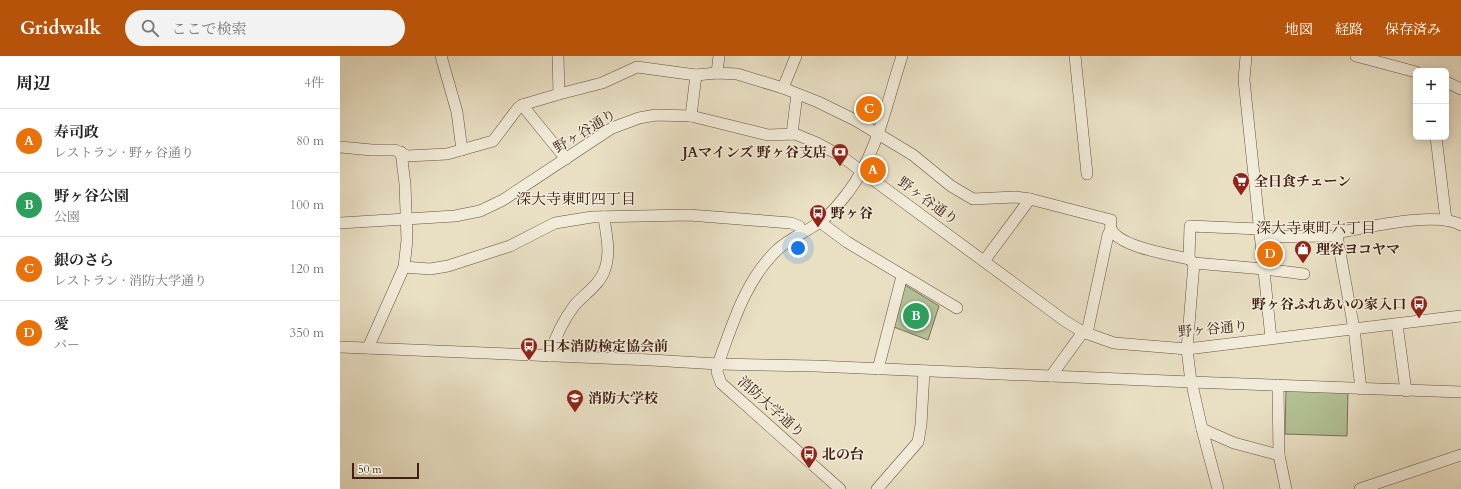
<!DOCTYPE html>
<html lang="ja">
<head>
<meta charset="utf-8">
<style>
	body { margin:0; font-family:Cardo,"Noto Serif JP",serif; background:#f2f2f2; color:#222 }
	.controls { position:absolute; right:12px; top:12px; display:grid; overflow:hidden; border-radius:6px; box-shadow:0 2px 10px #0003 }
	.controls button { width:36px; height:36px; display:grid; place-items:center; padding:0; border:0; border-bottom:1px solid #e0e0e0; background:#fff; color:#222; font:20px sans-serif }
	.scale { position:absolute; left:12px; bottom:10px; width:67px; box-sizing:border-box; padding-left:4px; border:2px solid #402014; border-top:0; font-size:11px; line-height:14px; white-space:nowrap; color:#402014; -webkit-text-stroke:3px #f1ebd9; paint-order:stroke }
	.you { position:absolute; left:458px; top:192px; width:14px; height:14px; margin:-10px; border:3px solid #fff; border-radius:50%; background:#1a73e8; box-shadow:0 0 0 6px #1a73e833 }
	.badge { display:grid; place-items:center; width:26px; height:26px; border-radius:50%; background:#b45309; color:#fff; font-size:13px; font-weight:700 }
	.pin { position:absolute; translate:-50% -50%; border:2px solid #fff; box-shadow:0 1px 4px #0006 }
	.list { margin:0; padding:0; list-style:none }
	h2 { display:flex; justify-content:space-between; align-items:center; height:52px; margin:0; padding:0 16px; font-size:17px }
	h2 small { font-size:13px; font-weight:400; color:#767676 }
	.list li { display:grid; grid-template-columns:26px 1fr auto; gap:12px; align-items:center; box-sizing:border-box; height:64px; padding:0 16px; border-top:1px solid #e0e0e0 }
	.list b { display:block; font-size:15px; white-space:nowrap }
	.list p { margin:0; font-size:13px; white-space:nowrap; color:#767676 }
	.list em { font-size:13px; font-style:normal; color:#767676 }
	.icon { flex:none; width:22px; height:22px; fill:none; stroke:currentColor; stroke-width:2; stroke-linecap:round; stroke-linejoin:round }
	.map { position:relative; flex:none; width:1121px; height:433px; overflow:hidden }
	header { display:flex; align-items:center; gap:24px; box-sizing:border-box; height:56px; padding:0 20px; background:#b45309; color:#fff }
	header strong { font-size:19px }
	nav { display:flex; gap:22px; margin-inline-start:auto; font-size:14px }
	.search { width:280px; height:36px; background:#f2f2f2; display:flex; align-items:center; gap:10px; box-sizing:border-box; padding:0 14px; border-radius:22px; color:#767676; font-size:15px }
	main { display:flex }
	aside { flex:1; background:#fff }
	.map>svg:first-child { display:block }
</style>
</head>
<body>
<header>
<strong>Gridwalk</strong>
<div class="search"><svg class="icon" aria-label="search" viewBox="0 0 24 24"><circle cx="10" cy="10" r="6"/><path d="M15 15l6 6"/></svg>ここで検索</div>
<nav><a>地図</a><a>経路</a><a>保存済み</a></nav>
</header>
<main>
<aside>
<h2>周辺<small>4件</small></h2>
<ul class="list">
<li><span class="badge" style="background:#e8710a">A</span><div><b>寿司政</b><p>レストラン · 野ヶ谷通り</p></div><em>80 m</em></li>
<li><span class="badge" style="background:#2e9e5b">B</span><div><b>野ヶ谷公園</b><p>公園</p></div><em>100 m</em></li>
<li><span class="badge" style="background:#e8710a">C</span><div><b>銀のさら</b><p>レストラン · 消防大学通り</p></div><em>120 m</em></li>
<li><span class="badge" style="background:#e8710a">D</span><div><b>愛</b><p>バー</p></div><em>350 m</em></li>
</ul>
</aside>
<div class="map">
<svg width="1121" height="433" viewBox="0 0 1121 433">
	<rect width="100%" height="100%" fill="#e9e0c4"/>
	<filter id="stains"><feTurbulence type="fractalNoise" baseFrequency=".005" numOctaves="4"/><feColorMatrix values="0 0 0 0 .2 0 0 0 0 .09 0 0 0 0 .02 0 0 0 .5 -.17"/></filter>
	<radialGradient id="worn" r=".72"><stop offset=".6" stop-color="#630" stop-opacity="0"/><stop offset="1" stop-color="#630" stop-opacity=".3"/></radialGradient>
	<g fill="#b3c397" stroke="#7a7256">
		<polygon points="565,229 599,250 588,284 554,271"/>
		<polygon points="946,334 1008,335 1007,380 945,378"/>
	</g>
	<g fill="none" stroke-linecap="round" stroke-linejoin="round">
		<defs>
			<g id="minor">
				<polyline points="101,0 117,56 122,94"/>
				<polyline points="218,0 219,38"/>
				<polyline points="735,0 747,118"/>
				<polyline points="906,0 904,24 931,282"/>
				<polyline points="1016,0 1076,16"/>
				<polyline points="377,17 379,0"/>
				<polyline points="1106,26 1121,33"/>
				<polyline points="443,32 456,0"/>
				<polyline points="182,49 226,103"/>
				<polyline points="351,60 356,19"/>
				<polyline points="452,78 457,38"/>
				<polyline points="1096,81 1106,164"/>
				<path d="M0,91L32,94H55L67,100L107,98L153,85L178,52L182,49L219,38L262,27L297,11L356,19L377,17L397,18L443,32L478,46L515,64L573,99L611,130L633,143L675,141L690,143L771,164C771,166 770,171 771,173C779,191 832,199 849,203L854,207L924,213L964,218"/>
				<polyline points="480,166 507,186 617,252"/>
				<polyline points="0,167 115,160 140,155 163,144 272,72 299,62 316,59 351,60 428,79 455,78 477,87 501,100 725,265 743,276 774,287 847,293 1121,260"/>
				<polyline points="997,180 1014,273 1021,333"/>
				<path d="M920,181L997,180L1001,176C1029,171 1097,155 1121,169"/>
				<polyline points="849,203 850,170 919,173"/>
				<polyline points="644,205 690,143"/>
				<polyline points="64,211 90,213 108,210 170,190 215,167 252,161 349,159 451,167 459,170 463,176"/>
				<polyline points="1057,268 1066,335"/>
				<polyline points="747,277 768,179 771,173"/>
				<polyline points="0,291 311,304 378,308 475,310 851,326 1121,336"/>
				<polyline points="28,292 64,211 67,184 65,128 61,96"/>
				<path d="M209,300C215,282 222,266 234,250C244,238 260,229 265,213C271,196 266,178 264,161"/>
				<polyline points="538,313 562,220"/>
				<polyline points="711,320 743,276"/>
				<polyline points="851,326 847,293 854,207"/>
				<polyline points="853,326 853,333 862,373 878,433"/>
				<polyline points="938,329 939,399 946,433"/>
				<polyline points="862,373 894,387 939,399"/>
				<path d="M500,433L381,327L377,316L378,308C393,267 405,225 437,194C452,180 470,175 485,162C494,155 502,144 509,135C538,96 547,45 562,0"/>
				<polyline points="537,433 578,386 581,369 584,315"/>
				<polyline points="1020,433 1121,399"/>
			</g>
		</defs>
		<use href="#minor" stroke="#6a5040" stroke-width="12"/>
		<use href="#minor" stroke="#f1ebd9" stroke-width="11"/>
	</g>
	<defs>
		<symbol id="bank-pin" viewBox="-11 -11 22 30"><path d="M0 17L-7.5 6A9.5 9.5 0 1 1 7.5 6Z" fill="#8f2418" stroke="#f1ebd9"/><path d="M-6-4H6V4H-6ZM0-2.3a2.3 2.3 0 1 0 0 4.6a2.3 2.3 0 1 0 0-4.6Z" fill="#fff"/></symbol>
		<symbol id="supermarket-pin" viewBox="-11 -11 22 30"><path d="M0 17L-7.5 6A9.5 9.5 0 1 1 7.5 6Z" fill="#8f2418" stroke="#f1ebd9"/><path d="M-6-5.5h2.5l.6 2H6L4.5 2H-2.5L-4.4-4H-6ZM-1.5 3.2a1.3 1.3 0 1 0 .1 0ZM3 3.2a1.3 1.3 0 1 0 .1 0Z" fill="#fff"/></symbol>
		<symbol id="bus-pin" viewBox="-11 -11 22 30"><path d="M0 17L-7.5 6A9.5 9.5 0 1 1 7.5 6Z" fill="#8f2418" stroke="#f1ebd9"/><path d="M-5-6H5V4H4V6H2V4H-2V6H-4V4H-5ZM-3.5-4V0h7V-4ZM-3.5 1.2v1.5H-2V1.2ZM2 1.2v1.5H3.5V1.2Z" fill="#fff"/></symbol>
		<symbol id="shop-pin" viewBox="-11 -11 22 30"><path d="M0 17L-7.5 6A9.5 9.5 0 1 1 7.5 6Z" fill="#8f2418" stroke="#f1ebd9"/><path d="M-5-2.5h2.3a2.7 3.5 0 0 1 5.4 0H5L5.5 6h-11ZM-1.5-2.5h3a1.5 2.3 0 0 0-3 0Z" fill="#fff"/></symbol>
		<symbol id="school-pin" viewBox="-11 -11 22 30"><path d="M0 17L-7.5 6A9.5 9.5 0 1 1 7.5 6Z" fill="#8f2418" stroke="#f1ebd9"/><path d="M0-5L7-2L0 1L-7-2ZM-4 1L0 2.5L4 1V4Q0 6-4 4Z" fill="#fff"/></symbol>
	</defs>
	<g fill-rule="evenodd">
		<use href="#bank-pin" x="490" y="86" width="20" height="27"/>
		<use href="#supermarket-pin" x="891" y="115" width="20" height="27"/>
		<use href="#bus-pin" x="468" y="147" width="20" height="27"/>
		<use href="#shop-pin" x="953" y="183" width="20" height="27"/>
		<use href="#bus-pin" x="1069" y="238" width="20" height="27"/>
		<use href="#bus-pin" x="179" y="280" width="20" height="27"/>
		<use href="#school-pin" x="225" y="332" width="20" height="27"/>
		<use href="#bus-pin" x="459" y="388" width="20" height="27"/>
	</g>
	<g text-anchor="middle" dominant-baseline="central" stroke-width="3" stroke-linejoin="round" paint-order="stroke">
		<g font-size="14" fill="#402014" stroke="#f1ebd9">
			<text transform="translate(245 75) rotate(-31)">野ヶ谷通り</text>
			<text transform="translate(588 145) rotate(36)">野ヶ谷通り</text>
			<text transform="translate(873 273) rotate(-5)">野ヶ谷通り</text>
			<text transform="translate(431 351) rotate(42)">消防大学通り</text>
		</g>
		<g font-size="14" font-weight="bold" fill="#402014" stroke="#f1ebd9" text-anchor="start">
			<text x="487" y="96" text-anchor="end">JAマインズ 野ヶ谷支店</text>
			<text x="914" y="125">全日食チェーン</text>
			<text x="491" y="157">野ヶ谷</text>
			<text x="976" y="193">理容ヨコヤマ</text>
			<text x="1066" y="248" text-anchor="end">野ヶ谷ふれあいの家入口</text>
			<text x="202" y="290">日本消防検定協会前</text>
			<text x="248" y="342">消防大学校</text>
			<text x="482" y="398">北の台</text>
		</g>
		<g font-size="15" fill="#402014" stroke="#f1ebd9">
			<text x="236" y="143">深大寺東町四丁目</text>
			<text x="976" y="172">深大寺東町六丁目</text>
		</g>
	</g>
	<rect width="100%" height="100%" filter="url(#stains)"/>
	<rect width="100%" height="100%" fill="url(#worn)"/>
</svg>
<div class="controls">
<button>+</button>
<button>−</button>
</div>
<div class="scale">50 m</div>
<div class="you"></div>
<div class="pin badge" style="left:533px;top:114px;background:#e8710a">A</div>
<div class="pin badge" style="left:576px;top:260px;background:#2e9e5b">B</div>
<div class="pin badge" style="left:529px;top:53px;background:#e8710a">C</div>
<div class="pin badge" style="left:930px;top:198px;background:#e8710a">D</div>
</div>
</main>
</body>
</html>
